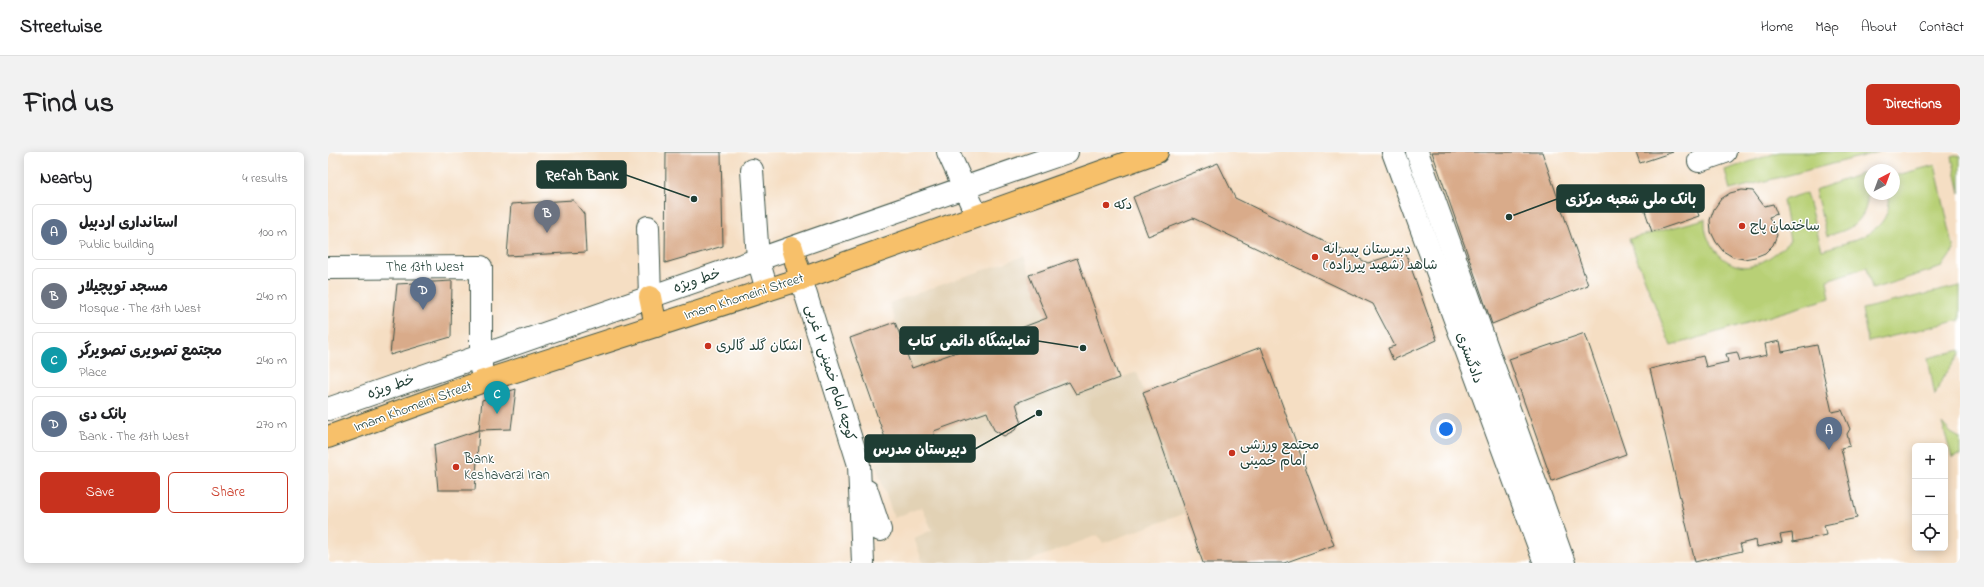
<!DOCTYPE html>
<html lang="en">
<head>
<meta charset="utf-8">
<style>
	body { margin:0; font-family:"Indie Flower","Playpen Sans Arabic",sans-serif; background:#f2f2f2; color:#202124 }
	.controls { position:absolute; right:12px; bottom:12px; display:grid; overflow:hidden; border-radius:6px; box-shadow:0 2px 10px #0003 }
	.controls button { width:36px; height:36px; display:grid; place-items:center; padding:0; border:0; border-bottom:1px solid #e0e0e0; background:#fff; color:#202124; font:20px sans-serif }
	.compass { position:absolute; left:1536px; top:12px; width:36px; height:36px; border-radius:50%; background:#fff; box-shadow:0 2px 10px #0003; rotate:41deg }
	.you { position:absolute; left:1118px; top:277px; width:14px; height:14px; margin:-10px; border:3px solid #fff; border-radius:50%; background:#1a73e8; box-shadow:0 0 0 6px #1a73e833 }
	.badge { display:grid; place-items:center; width:26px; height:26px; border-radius:50%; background:#c8321e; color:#fff; font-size:13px; font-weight:700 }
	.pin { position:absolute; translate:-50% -33px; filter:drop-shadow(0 1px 2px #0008) }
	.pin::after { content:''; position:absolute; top:21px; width:14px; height:12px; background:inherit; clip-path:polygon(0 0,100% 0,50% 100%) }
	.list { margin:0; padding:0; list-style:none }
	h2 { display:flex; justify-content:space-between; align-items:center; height:52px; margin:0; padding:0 16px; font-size:17px }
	h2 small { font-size:13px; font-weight:400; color:#757577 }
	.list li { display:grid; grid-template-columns:26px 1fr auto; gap:12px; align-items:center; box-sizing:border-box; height:56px; margin:0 8px 8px; padding:0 8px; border:1px solid #e0e0e0; border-radius:6px }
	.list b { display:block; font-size:15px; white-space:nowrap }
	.list p { margin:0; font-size:13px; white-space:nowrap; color:#757577 }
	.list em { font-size:13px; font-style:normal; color:#757577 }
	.actions { display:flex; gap:8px; padding:12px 16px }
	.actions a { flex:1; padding:9px 0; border:1px solid #c8321e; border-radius:6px; text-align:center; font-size:14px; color:#c8321e }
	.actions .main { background:#c8321e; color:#fff }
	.icon { flex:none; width:22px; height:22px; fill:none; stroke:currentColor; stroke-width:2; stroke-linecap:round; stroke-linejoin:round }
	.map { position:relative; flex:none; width:1632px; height:411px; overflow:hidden; border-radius:6px }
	header { display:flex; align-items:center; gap:24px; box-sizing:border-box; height:56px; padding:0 20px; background:#fff; border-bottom:1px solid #e0e0e0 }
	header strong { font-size:19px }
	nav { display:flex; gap:22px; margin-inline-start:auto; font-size:14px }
	.intro { display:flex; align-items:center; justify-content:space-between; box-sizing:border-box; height:96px; padding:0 24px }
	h1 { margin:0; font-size:28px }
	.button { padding:10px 18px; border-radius:6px; background:#c8321e; color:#fff; font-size:14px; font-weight:700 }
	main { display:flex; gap:24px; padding:0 24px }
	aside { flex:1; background:#fff; border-radius:6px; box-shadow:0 2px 10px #0003 }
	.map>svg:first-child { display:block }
</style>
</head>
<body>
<header>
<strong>Streetwise</strong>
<nav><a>Home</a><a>Map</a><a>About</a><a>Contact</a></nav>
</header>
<div class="intro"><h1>Find us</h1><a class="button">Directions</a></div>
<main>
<aside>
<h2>Nearby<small>4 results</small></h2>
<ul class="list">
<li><span class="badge" style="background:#5c6f8a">A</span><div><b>استانداری اردبیل</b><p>Public building</p></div><em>100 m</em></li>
<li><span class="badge" style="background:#6b7280">B</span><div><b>مسجد توپچیلار</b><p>Mosque · The 13th West</p></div><em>240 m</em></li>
<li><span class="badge" style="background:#0f9aa8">C</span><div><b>مجتمع تصویری تصویرگر</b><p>Place</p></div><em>240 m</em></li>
<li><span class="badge" style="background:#5c6f8a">D</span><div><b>بانک دی</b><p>Bank · The 13th West</p></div><em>270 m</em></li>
</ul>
<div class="actions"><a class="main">Save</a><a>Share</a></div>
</aside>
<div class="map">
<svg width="1632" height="411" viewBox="0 0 1632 411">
	<rect width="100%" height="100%" fill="#fff"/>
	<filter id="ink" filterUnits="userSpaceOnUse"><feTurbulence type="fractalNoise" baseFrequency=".025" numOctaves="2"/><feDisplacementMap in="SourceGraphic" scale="8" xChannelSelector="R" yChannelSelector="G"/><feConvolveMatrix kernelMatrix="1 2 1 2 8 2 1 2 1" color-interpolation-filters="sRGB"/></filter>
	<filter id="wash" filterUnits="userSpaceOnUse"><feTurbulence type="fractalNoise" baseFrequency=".012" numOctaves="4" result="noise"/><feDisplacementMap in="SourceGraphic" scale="16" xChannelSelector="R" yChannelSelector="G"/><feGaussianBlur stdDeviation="0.9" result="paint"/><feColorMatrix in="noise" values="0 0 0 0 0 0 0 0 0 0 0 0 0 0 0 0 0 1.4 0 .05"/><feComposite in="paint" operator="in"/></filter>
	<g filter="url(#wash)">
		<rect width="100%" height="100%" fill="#f5dec3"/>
		<polygon fill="#e2d2b5" points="696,104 741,230 748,242 809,220 858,361 775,391 770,383 695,411 595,411 586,386 604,378 594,355 566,366 547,311 608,291 606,279 561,151"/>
		<g fill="#b8d076" stroke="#6c8655">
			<polygon points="1451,0 1551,0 1402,38 1397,18"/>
			<polygon points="1632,3 1632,41 1624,5"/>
			<path d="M1607,13L1626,98L1614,115L1544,137L1539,115L1499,128L1502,146L1343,194L1301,87L1377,67C1377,71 1377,76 1378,80C1382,98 1403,119 1423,114C1438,110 1451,99 1462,89L1455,48L1478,41L1494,98C1523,89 1565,82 1561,42H1566V24Z"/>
			<path d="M1536,21C1541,38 1542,58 1528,71C1521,78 1508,81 1499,84L1487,38Z"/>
			<polygon points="1632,134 1632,168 1540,190 1534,157"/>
			<polygon points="1632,198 1632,202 1614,227 1607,244 1600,206"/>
			<polygon points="1614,271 1623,281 1632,286 1632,303 1624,305"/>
		</g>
		<g id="blocks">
			<g fill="#d9ab8a">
				<polygon points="338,0 393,0 395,94 337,111"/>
				<polygon points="1104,0 1214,0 1260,133 1164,172"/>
				<polygon points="1308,0 1345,0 1312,11"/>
				<polygon points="890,11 907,46 1040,111 1077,99 1109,188 1065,208 1060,196 1067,194 1045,152 865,66 820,84 805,45"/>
				<polygon points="1414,38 1425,39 1436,54 1445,52 1449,62 1441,65 1449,83 1445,93 1437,101 1427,105 1416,107 1405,105 1395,99 1388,90 1383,80 1382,68 1386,57 1393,47 1402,41"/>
				<polygon points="1364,44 1371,64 1324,80 1317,59"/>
				<polygon points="245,48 256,62 258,100 179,104 183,52"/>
				<polygon points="749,106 791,226 748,242 741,230 688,251 693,269 687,278 676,284 666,278 659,260 606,279 608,291 564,306 522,186 567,170 584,216 637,197 642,187 654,184 664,187 719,166 701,123"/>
				<polygon points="124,129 123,185 62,203 69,132"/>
				<polygon points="1257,181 1298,302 1224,329 1181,207"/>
				<polygon points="1452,189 1454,200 1489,193 1504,260 1514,258 1522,277 1519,282 1522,294 1513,296 1529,366 1496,373 1498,383 1465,390 1464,381 1452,383 1454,390 1429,395 1428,388 1412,392 1414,399 1367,410 1322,217 1375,204 1378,215 1400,210 1398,202 1409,200 1412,209 1439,203 1437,192"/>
				<polygon points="933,195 1006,393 956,411 875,411 815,240"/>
				<polygon points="188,237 183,277 151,278 154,248"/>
				<polygon points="151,278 147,338 110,338 106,293"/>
			</g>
		</g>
	</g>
	<g filter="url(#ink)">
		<use href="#blocks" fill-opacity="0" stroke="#3f5549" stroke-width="1"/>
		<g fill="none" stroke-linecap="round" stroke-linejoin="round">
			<defs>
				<g id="minor">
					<polyline points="620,0 649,64"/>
					<polyline points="1065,0 1217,411"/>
					<polyline points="1089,0 1236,411"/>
					<polyline points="1371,9 1397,0"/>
					<polyline points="424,18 430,107 439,138"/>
					<polyline points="320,75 322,145"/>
					<polyline points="0,116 153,115 153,217"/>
					<polyline points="473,127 531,313 535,411"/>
					<polyline points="0,257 739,0"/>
					<polyline points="539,339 552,378"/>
				</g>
				<g id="major">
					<polyline points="464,96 473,127"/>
					<polyline points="322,145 328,174"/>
					<polyline points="0,285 153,230 473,127 829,0"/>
				</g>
			</defs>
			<use href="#minor" stroke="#3f5549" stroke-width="24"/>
			<use href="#major" stroke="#3f5549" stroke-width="24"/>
			<use href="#minor" stroke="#fff" stroke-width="22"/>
			<use href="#major" stroke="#f7c06b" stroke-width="22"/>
		</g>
	</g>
	<g fill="#c8321e" stroke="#fff" stroke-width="1.5">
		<circle cx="778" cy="53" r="4"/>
		<circle cx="1414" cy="74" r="4"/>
		<circle cx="987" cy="105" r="4"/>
		<circle cx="380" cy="194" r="4"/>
		<circle cx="904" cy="301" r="4"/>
		<circle cx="128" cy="315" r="4"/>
	</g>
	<g text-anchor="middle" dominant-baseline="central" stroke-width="3" stroke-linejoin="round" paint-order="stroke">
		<g font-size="14" fill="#1f3d34" stroke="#fff" text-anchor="start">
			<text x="786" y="53">دکه</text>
			<text x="1422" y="74">ساختمان پاج</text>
			<text x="995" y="97">دبیرستان پسرانه<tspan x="995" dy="16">شاهد (شهید پیرزاده)</tspan></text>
			<text x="388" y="194">اشکان گلد گالری</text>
			<text x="912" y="293">مجتمع ورزشی<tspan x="912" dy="16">امام خمینی</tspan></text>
			<text x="136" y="307">Bank<tspan x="136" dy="16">Keshavarzi Iran</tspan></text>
		</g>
		<g font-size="14" fill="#1f3d34" stroke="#fff">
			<text x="97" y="115">The 13th West</text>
			<text transform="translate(369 129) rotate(-19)">خط ویژه</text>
			<text transform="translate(416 145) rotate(-18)">Imam Khomeini Street</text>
			<text transform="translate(1141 206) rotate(70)">دادگستری</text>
			<text transform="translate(502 221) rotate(73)">کوچه امام خمینی ۲ غربی</text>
			<text transform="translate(63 235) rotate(-19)">خط ویژه</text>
			<text transform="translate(85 255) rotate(-20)">Imam Khomeini Street</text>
		</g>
	</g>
	<path fill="none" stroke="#1f3d34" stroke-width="1.5" d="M366 47L298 23M1181 65L1229 47M755 196L710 189M711 261L647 297"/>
	<g fill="#1f3d34" stroke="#fff" stroke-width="1.5">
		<circle cx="366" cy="47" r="4"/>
		<circle cx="1181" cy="65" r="4"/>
		<circle cx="755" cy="196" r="4"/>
		<circle cx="711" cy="261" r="4"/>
	</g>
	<g fill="#1f3d34" stroke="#1f3d34" stroke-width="1.5">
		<rect x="209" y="9" width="89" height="27" rx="4"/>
		<rect x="1229" y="33" width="147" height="27" rx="4"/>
		<rect x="572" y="175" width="138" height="27" rx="4"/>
		<rect x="537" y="283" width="110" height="27" rx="4"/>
	</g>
	<g font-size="15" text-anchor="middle" font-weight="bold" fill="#fff">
		<text x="254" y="28">Refah Bank</text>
		<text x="1303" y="52">بانک ملی شعبه مرکزی</text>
		<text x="641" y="194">نمایشگاه دائمی کتاب</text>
		<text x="592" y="302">دبیرستان مدرس</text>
	</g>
</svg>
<div class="controls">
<button>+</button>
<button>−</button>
<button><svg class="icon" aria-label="locate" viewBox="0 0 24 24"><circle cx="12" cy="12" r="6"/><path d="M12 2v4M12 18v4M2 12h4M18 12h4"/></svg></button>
</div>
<svg class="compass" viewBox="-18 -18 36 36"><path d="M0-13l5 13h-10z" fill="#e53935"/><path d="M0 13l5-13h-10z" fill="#757577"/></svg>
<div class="you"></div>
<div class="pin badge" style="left:1501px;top:298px;background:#5c6f8a">A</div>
<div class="pin badge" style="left:219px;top:81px;background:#6b7280">B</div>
<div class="pin badge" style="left:169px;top:262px;background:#0f9aa8">C</div>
<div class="pin badge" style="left:95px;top:158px;background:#5c6f8a">D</div>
</div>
</main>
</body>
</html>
